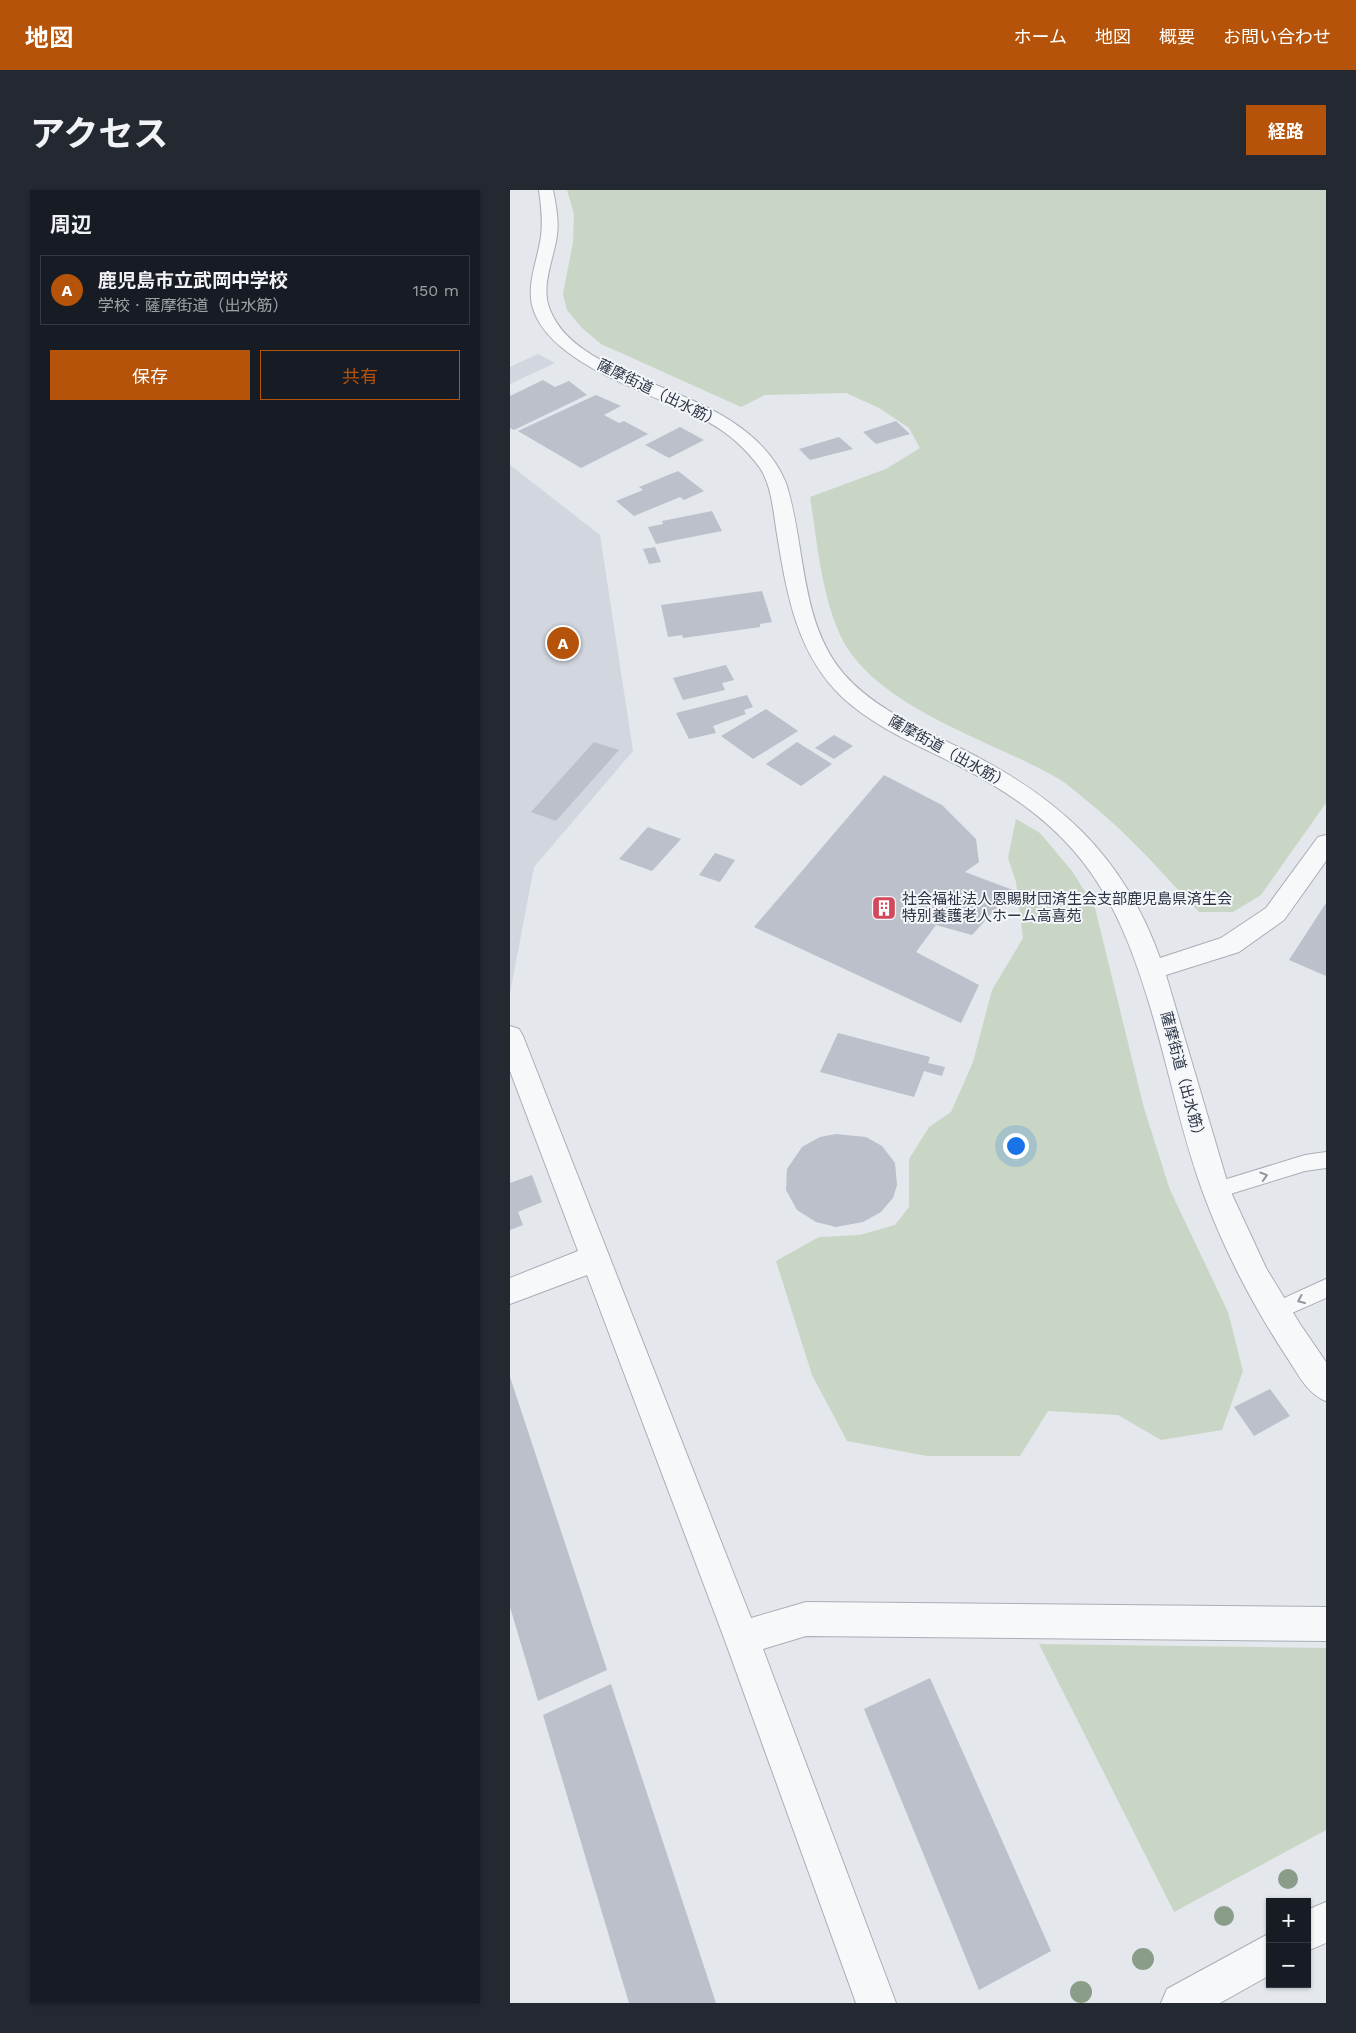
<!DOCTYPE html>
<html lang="ja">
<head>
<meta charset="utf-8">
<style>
	body { margin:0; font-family:"Work Sans","Noto Sans JP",sans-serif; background:#242831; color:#f1f3f6 }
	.controls { position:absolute; right:15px; bottom:15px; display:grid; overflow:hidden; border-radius:0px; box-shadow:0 1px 4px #0004 }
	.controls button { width:45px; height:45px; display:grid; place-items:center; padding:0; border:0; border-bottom:1px solid #363941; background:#171b24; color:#f1f3f6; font:25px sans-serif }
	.you { position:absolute; left:505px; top:955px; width:18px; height:18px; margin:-12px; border:4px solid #fff; border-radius:50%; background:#1a73e8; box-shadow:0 0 0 8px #1a73e833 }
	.badge { display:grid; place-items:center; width:32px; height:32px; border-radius:50%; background:#b45309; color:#fff; font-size:16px; font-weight:700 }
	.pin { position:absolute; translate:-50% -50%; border:2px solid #fff; box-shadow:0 1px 5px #0006 }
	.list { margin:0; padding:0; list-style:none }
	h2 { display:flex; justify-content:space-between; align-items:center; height:65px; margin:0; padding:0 20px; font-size:21px }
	h2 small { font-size:16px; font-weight:400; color:#9ea1a6 }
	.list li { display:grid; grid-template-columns:32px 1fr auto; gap:15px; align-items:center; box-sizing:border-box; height:70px; margin:0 10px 10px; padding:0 10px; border:1px solid #363941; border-radius:0px }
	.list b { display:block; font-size:19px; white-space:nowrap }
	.list p { margin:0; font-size:16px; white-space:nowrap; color:#9ea1a6 }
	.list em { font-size:16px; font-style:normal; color:#9ea1a6 }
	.actions { display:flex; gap:10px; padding:15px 20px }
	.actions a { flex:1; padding:11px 0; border:1px solid #b45309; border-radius:0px; text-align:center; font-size:18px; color:#b45309 }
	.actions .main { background:#b45309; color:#fff }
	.map { position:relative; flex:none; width:816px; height:1813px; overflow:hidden; border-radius:0px }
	header { display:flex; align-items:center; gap:30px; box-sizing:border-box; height:70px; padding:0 25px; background:#b45309; color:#fff }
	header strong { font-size:24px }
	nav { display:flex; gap:28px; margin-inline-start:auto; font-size:18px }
	.intro { display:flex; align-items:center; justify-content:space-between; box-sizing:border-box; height:120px; padding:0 30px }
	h1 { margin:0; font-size:35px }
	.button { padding:12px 22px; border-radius:0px; background:#b45309; color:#fff; font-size:18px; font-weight:700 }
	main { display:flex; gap:30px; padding:0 30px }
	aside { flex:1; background:#171b24; border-radius:0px; box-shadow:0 1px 4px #0004 }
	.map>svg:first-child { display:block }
</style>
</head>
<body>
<header>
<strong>地図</strong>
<nav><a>ホーム</a><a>地図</a><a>概要</a><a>お問い合わせ</a></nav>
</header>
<div class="intro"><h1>アクセス</h1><a class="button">経路</a></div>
<main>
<aside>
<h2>周辺<small></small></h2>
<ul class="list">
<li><span class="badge">A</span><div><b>鹿児島市立武岡中学校</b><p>学校 · 薩摩街道（出水筋）</p></div><em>150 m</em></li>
</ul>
<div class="actions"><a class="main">保存</a><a>共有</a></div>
</aside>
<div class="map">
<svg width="816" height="1813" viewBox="0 0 816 1813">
	<rect width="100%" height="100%" fill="#e4e7ec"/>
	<g fill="#d2d6de">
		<polygon points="28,164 45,173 0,194 0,177"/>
		<polygon points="0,275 90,345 123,561 24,677 0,803"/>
	</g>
	<g fill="#c9d6c5">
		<path d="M57,0H816V613L751,705L723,722H689C652,683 618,643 576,610C567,603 559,595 549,589C483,550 359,517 328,440C311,399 307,351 300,307L376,279L410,258L399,238L369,218L336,203L255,205L231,217L91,154L71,137L57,120L53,104L63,52L64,24Z"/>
		<polygon points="506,629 530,643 562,681 585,718 634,918 660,1000 718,1122 733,1181 712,1240 651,1250 608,1225 538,1221 510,1266 417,1266 337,1251 302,1185 266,1071 309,1047 350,1045 385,1035 399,1017 399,969 419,937 441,922 463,872 482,800 513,748 506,692 498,668"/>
		<polygon points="529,1454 816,1458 816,1640 664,1722"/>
	</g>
	<g fill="#bbc0ca">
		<polygon points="33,190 45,197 59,191 77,205 4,240 0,238 0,206"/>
		<polygon points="86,205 111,216 94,225 109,233 114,231 138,244 71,278 8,241"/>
		<polygon points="386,231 400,244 366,254 353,242"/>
		<polygon points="170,237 194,250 159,268 135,255"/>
		<polygon points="329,247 343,259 300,270 289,259"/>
		<polygon points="168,281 194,301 174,310 170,307 124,326 106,311 133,300 129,297"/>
		<polygon points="202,321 212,341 146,354 138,337 153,334 152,331"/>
		<polygon points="145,357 151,372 139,374 133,359"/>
		<polygon points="252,401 262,432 250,434 250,437 173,448 172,445 158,447 151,415"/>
		<polygon points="216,475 224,490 212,493 215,500 173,510 163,488"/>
		<polygon points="237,505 243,517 234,520 236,524 203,536 206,543 179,549 166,523"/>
		<polygon points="256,519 288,541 243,569 211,546"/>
		<polygon points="324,545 343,556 324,569 305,558"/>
		<polygon points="84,552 109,560 46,631 21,622"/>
		<polygon points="287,552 322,574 291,596 256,574"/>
		<polygon points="374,585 432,615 466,649 469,672 455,682 503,700 462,745 426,735 406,762 469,795 451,833 244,737"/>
		<polygon points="138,637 171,649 142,681 109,669"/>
		<polygon points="205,663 225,670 210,692 189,685"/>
		<polygon points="816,713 816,786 779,770"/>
		<polygon points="328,843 420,867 418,873 435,877 432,886 414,881 404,907 310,882"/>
		<polygon points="326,944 356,947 372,956 385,973 387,995 383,1008 371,1022 353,1032 326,1037 306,1032 287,1020 276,1000 277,979 292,957 310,947"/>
		<polygon points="22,985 32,1012 8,1022 13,1035 0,1040 0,993"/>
		<polygon points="0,1187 97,1480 28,1511 0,1417"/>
		<polygon points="760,1199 780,1226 744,1246 724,1217"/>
		<polygon points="420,1488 541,1761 469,1800 354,1519"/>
		<polygon points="101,1494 206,1813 119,1813 33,1525"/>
	</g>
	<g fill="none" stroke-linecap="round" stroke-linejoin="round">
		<defs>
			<g id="service">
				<polygon points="816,962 816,978 795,981 707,1008 700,1006 697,1000 700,994 707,992 795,965"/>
				<polygon points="816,1089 816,1108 766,1130 759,1127 756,1121 759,1115"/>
			</g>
			<polygon id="minor" points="0,836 9,839 13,846 241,1428 296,1412 816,1417 816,1451 296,1446 253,1459 386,1813 346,1813 214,1448 77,1085 0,1114 0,1088 68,1061 0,881"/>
			<g id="tertiary">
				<path d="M29,0H43C46,15 49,30 47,45C44,69 30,96 40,120C72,200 234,191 276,293C296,355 289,430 333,483C363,518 410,538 450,558C547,606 613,664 650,768L711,748L756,718L808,647L816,645V671L774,730L729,762L656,785L719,998L756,1078L790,1134L816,1172V1211C797,1204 787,1182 776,1166C742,1114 713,1058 692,1000C670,939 658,875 639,813C604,696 563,636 453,578C412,557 367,539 333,508C285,463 276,399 266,338C263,318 261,295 250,278C236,259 219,243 198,232C148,204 37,176 22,115C17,92 28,69 31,46C33,31 31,15 29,0Z"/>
				<polygon points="816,1712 816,1753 797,1761 797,1720"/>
				<polygon points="760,1743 760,1785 710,1813 651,1813 657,1799"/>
			</g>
		</defs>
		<use href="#service" stroke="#a9aeb7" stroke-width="2"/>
		<use href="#minor" stroke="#a9aeb7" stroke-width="2"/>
		<use href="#tertiary" stroke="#a9aeb7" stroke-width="2"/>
		<use href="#service" fill="#f7f8fa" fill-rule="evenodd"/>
		<use href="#minor" fill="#f7f8fa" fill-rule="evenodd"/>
		<use href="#tertiary" fill="#f7f8fa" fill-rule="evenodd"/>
	</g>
	<g fill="#899d89">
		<circle cx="778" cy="1689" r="10"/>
		<circle cx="714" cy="1726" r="10"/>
		<circle cx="633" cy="1769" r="11"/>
		<circle cx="571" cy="1802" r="11"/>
	</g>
	<defs><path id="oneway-chevron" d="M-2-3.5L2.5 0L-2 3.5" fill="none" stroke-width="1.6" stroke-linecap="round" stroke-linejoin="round" transform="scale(1.25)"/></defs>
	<g stroke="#9196a0">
		<use href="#oneway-chevron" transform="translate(754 986) rotate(-17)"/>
		<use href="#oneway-chevron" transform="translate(791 1110) rotate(156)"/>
	</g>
	<defs>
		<symbol id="building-square" viewBox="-11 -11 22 22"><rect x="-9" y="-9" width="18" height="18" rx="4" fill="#d1495b" stroke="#f4f6f9"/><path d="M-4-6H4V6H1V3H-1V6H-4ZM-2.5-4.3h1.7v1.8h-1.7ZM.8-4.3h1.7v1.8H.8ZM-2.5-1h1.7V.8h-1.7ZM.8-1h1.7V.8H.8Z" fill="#fff"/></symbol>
	</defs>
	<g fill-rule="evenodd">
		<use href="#building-square" x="360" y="704" width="28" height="28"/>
	</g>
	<g text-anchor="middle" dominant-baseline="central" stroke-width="4" stroke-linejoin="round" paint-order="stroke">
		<g font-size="15" fill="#2b3445" stroke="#f4f6f9">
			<text transform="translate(149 203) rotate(26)">薩摩街道（出水筋）</text>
			<text transform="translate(439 562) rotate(29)">薩摩街道（出水筋）</text>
			<text transform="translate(673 887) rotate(75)">薩摩街道（出水筋）</text>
		</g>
		<g font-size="15" fill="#2b3445" stroke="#f4f6f9" text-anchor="start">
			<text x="392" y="709">社会福祉法人恩賜財団済生会支部鹿児島県済生会<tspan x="392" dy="17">特別養護老人ホーム高喜苑</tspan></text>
		</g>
	</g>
</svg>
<div class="controls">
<button>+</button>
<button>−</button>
</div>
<div class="you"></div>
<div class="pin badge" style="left:53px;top:453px">A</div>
</div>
</main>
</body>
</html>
